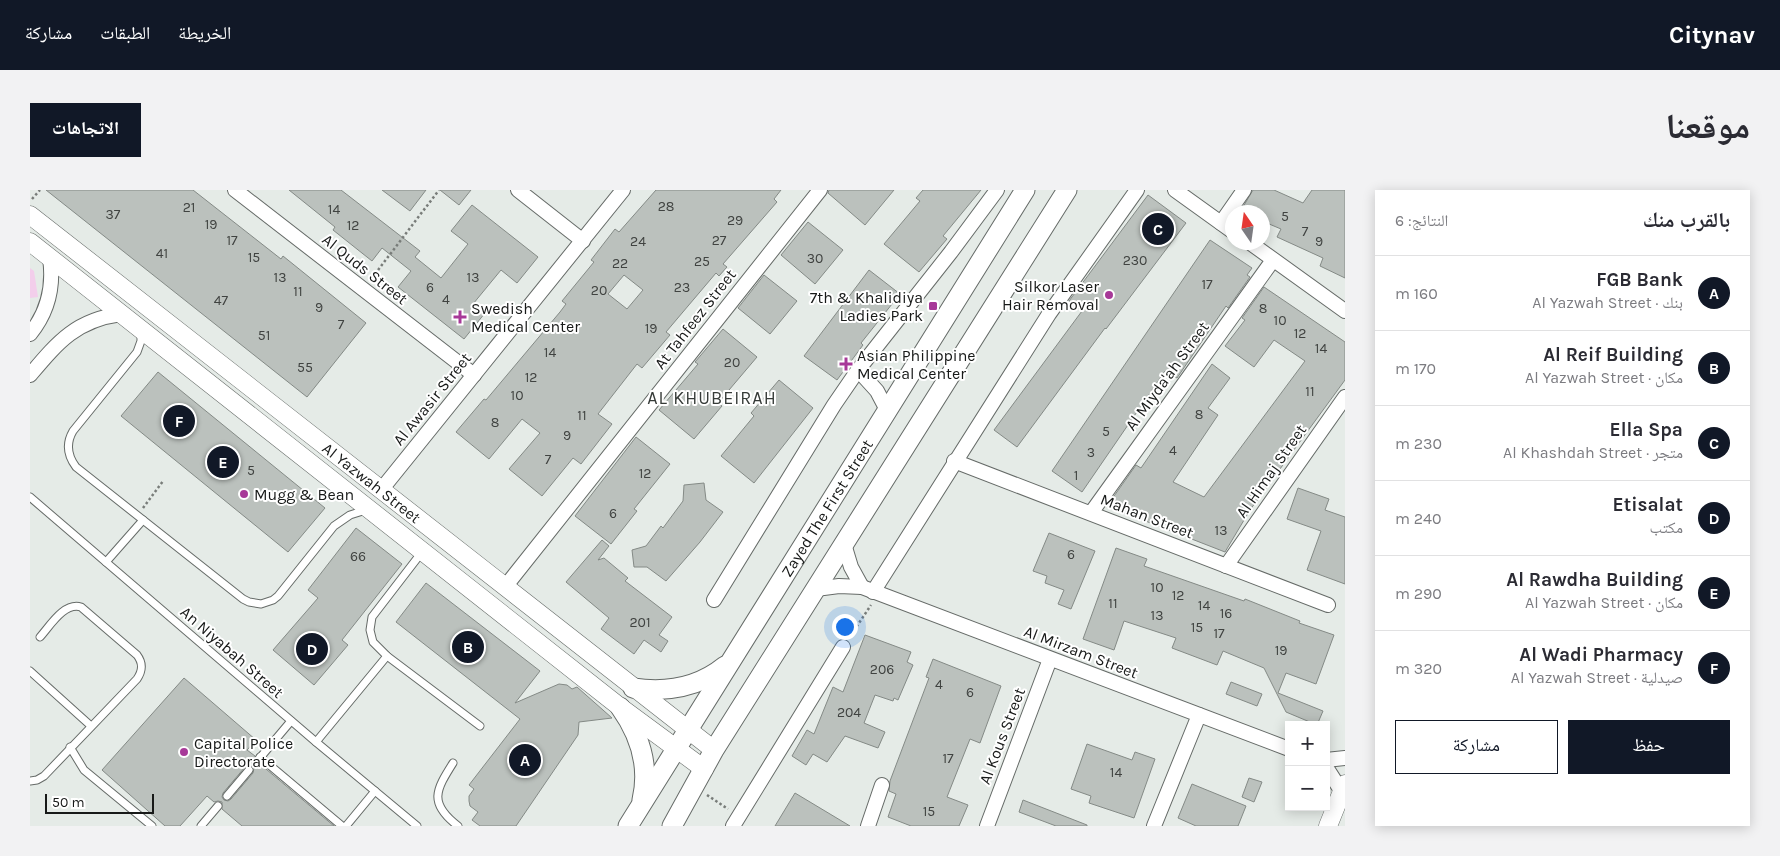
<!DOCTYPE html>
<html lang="ar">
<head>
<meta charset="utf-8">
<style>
	body { margin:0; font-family:Karla,"Noto Naskh Arabic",sans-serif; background:#f2f2f3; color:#2b2b33; direction:rtl }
	.controls { position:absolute; right:15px; bottom:15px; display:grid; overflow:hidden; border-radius:0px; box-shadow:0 2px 12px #0003 }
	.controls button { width:45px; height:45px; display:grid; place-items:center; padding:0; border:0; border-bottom:1px solid #e1e1e2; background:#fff; color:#2b2b33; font:25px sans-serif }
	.compass { position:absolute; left:1195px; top:15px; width:45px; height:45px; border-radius:50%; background:#fff; box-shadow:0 2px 12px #0003; rotate:347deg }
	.scale { position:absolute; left:15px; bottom:12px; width:109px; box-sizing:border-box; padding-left:5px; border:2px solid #171918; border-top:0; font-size:14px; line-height:18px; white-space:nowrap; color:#171918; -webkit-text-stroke:4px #fff; paint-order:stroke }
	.you { position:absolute; left:814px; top:436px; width:18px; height:18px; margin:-12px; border:4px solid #fff; border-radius:50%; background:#1a73e8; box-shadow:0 0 0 8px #1a73e833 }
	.badge { display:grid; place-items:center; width:32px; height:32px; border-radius:50%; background:#111827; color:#fff; font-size:16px; font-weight:700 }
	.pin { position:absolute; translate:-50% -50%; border:2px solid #fff; box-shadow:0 1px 5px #0006 }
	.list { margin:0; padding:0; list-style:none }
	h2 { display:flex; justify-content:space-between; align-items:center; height:65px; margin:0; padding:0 20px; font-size:21px }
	h2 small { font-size:16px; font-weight:400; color:#7c7c81 }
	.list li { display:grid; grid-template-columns:32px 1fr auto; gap:15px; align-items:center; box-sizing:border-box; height:75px; padding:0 20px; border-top:1px solid #e1e1e2 }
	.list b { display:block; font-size:19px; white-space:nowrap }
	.list p { margin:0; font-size:16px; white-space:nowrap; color:#7c7c81 }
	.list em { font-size:16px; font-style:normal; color:#7c7c81 }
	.actions { display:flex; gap:10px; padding:15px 20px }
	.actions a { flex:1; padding:11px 0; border:1px solid #111827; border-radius:0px; text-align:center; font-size:18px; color:#111827 }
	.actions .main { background:#111827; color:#fff }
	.map { position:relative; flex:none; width:1315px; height:636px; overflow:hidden; direction:ltr; border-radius:0px }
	header { display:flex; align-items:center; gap:30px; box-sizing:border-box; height:70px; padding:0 25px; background:#111827; color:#fff }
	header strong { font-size:24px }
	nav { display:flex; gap:28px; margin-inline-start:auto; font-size:18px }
	.intro { display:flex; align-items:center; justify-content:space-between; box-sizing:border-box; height:120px; padding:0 30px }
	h1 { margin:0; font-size:35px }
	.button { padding:12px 22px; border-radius:0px; background:#111827; color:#fff; font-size:18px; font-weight:700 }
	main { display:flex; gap:30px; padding:0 30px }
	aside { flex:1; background:#fff; border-radius:0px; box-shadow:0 2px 12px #0003 }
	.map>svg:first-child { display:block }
</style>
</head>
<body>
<header>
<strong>Citynav</strong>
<nav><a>الخريطة</a><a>الطبقات</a><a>مشاركة</a></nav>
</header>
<div class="intro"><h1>موقعنا</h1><a class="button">الاتجاهات</a></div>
<main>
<aside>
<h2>بالقرب منك<small>النتائج: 6</small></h2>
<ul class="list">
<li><span class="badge">A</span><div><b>FGB Bank</b><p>بنك · Al Yazwah Street</p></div><em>160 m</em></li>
<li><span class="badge">B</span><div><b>Al Reif Building</b><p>مكان · Al Yazwah Street</p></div><em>170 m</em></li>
<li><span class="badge">C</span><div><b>Ella Spa</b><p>متجر · Al Khashdah Street</p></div><em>230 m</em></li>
<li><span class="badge">D</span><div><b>Etisalat</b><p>مكتب</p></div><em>240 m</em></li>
<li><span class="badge">E</span><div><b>Al Rawdha Building</b><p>مكان · Al Yazwah Street</p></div><em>290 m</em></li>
<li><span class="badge">F</span><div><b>Al Wadi Pharmacy</b><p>صيدلية · Al Yazwah Street</p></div><em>320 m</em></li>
</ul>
<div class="actions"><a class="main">حفظ</a><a>مشاركة</a></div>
</aside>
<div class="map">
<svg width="1315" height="636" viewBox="0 0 1315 636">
	<rect width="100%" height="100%" fill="#e5ebe7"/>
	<polygon fill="#f3ceeb" points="0,78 4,81 8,107 0,108"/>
	<g fill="#bbc1bd" stroke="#848a86" fill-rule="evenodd">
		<polygon points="16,0 163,0 251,69 253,66 336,133 277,207"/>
		<polygon points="259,0 311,0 390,61 385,67 411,88 438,54 421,41 442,15 508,67 487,93 471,80 443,114 455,123 434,149 368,97 381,81 352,58 342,71 303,40 305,37"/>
		<polygon points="352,0 396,0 380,21"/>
		<polygon points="410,0 441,0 429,15"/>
		<path d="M626,0H751L744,9L747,12L693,74L697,77L689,86L686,83L636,142L640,145L612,178L607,174L568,224L582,234L551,274L543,268L512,306L479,279L510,243L492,229L459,269L426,242L454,209L456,210L530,122L536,114L532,111L564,72L561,70L585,39L589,42ZM594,85L613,100L597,119L578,104Z"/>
		<polygon points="799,0 864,0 835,35 798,3"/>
		<polygon points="893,0 951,0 913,46 917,49 889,82 854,54 890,11 886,8"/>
		<polygon points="1223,0 1244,0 1273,13 1282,0 1315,0 1315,88 1290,76 1293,68 1247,47 1251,39 1232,31 1232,22 1210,22"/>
		<polygon points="1118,5 1156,33 1076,139 1075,138 987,257 964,240 1052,121 1039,111"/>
		<polygon points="778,32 813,60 785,94 751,65"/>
		<polygon points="1180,50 1222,78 1217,85 1220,87 1198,118 1196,116 1147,188 1135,181 1052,302 1022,281"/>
		<polygon points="839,80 870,104 831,153 833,155 807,190 774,166"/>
		<polygon points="734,85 767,111 740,144 708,118"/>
		<polygon points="1234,97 1315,152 1315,190 1220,320 1195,362 1077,316 1106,275 1111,278 1182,174 1200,188 1178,218 1188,225 1143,292 1174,307 1275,171 1244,150 1224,177 1195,156 1215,130 1212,128"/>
		<polygon points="693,139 727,167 688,213 692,216 664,249 629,220 668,174 665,172"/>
		<polygon points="128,182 295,318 258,362 91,226"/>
		<polygon points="749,190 783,218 724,293 691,266 724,226 721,223"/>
		<polygon points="606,247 640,274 604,319 607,321 581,354 545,326"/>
		<polygon points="674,293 676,310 693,322 670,352 636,391 617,377 604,377 602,360 616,356 631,336 633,338 653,311 654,295"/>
		<polygon points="1268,298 1299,309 1295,320 1315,327 1315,394 1277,380 1291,341 1257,329"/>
		<polygon points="326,338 372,374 312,450 318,455 284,495 243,460 288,408 278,400"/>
		<polygon points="1019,343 1065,361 1041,419 1028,414 1034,400 1015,393 1017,386 1003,381"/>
		<polygon points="572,350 579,356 568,370 574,368 598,388 595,391 642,427 629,445 638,451 631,462 614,450 604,464 571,439 579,428 536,392"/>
		<polygon points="1086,358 1117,369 1114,376 1214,411 1215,409 1270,431 1269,433 1304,445 1286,494 1256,483 1248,503 1293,521 1287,535 1256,522 1234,478 1193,461 1187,475 1142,458 1146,448 1094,431 1084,460 1053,449"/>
		<polygon points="396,393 510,481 485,513 529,494 537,495 542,499 547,497 582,528 549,532 548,545 486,636 450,636 442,630 448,622 440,616 439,611 439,606 444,599 439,595 490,529 366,432"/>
		<polygon points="835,445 881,462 877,472 883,475 868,510 864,508 863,511 845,505 834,533 855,542 848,558 815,546 797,572 783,564 776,575 762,566 777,540 784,544 803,497 813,502"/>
		<polygon points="903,469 971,496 950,553 940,549 917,607 938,615 929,636 881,636 858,627 866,604 859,601 860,591 899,488 896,487"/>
		<path d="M154,488L226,550L217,560L225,566V573L230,574L304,636H212L192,619V612L188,611L184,612L177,606L150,636H135L72,580ZM219,575L224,578L223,583L201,609L198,611L194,610L192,607L193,603L215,577Z"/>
		<polygon points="1201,492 1232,504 1227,516 1196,504"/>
		<polygon points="1057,554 1102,570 1105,562 1125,569 1104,628 1059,613 1061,606 1041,599"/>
		<polygon points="1219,588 1232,592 1224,612 1212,607"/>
		<polygon points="1162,594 1216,616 1208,636 1166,636 1148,628"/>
		<polygon points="765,603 820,636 745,636"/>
		<polygon points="993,610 1057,635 1057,636 1026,636 989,622"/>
	</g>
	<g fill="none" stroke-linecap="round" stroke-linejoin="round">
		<defs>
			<g id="service">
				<path d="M111,142V151L107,162L43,241C36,253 37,265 46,277L213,409L219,412L231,414L243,410L248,406L304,336L320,325L336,320"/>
				<polyline points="0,307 286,552 387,636"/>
				<polyline points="392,362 342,427 340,440 343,452 357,466 450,536"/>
				<polyline points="76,372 113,330"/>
				<polyline points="0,481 61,536"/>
				<polyline points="286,552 357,466"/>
				<polyline points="40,557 54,580 122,636"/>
				<polyline points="230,567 312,636"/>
				<polyline points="229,569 261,531"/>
				<path d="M423,573C406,600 398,613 428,636"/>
				<path d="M0,591L7,590L14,586L107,489C113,480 113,473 107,465L51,417C34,412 20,436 10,447"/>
				<polyline points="197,606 219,580"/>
				<polyline points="171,636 188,616"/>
				<polyline points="316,636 345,601"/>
			</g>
			<g id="minor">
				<polyline points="205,0 444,185"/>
				<polyline points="488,0 553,51"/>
				<polyline points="1145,0 1202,41"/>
				<polyline points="1191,33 1214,0"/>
				<polyline points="1219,52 1315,121"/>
				<path d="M0,144C18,122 24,96 20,68"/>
				<polyline points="828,180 847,201 857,220"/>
				<path d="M0,185C28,152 46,130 91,124"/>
				<polyline points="924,271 1298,415"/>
				<polyline points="351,300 593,0"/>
				<polyline points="1061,323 1243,70"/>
				<polyline points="814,354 821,377 832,397"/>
				<polyline points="1196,376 1315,207"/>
				<polyline points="475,397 790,0"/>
				<polyline points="786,399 809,396 832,397 1259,559"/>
				<polyline points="843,402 1019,124 1107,0"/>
				<polyline points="684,410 804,215 828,180 921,62 967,0"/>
				<polyline points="1296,570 1315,568"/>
				<polyline points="1296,577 1312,602"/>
				<polyline points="703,636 813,457"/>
				<polyline points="838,636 852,595"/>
				<polyline points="957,636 1020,469"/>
				<polyline points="1124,636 1169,525"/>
			</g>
			<g id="tertiary">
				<path id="s1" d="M0,25L684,560"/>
				<polyline points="0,52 590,517 674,579"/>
				<polyline points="1298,636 1315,594"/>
			</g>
			<g id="secondary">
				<path d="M603,498C636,503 669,497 695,476"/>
				<path d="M590,517C610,545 620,576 612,610"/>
				<path id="s2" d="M598,636L995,0"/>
				<polyline points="642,636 684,560 1037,0"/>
			</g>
		</defs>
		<use href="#service" stroke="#666b68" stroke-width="9"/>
		<use href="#minor" stroke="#666b68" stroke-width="16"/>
		<use href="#tertiary" stroke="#666b68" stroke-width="19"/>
		<use href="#secondary" stroke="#666b68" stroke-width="21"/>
		<g stroke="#787c79" stroke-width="2.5" stroke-dasharray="2.5 2.5" stroke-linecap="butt">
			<polyline points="2,9 10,0"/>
			<polyline points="342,88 409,0"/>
			<polyline points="113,318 133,291"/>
			<polyline points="821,445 841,415"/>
			<polyline points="677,605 698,619"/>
		</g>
		<use href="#service" stroke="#fff" stroke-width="7"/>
		<use href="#minor" stroke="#fff" stroke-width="14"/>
		<use href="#tertiary" stroke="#fff" stroke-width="18"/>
		<use href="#secondary" stroke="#fff" stroke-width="19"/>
	</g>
	<g fill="#a73998" stroke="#fff" stroke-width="2">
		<circle cx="1079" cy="105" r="5"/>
		<rect x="898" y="111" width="10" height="10" rx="2.5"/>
		<path d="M427.5 119.5h5v5h5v5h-5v5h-5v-5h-5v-5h5z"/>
		<path d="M813.5 166.5h5v5h5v5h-5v5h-5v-5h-5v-5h5z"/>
		<circle cx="214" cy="304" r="5"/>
		<circle cx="154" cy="562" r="5"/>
	</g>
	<g text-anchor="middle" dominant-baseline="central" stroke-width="4" stroke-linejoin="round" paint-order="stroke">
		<g font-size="14" fill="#404341">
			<text x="636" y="16">28</text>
			<text x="159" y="17">21</text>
			<text x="304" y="19">14</text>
			<text x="83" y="24">37</text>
			<text x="1255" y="26">5</text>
			<text x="705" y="30">29</text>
			<text x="181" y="34">19</text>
			<text x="323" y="35">12</text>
			<text x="1275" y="41">7</text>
			<text x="202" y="50">17</text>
			<text x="689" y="50">27</text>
			<text x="608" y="51">24</text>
			<text x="1289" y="51">9</text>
			<text x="132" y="63">41</text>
			<text x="224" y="67">15</text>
			<text x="785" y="68">30</text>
			<text x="1105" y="70">230</text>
			<text x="672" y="71">25</text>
			<text x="590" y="73">22</text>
			<text x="250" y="87">13</text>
			<text x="443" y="87">13</text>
			<text x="1177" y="94">17</text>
			<text x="400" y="97">6</text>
			<text x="652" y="97">23</text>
			<text x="569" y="100">20</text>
			<text x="268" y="101">11</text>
			<text x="416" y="109">4</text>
			<text x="191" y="110">47</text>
			<text x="289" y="117">9</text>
			<text x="1233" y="118">8</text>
			<text x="1250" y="130">10</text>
			<text x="311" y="134">7</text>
			<text x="621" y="138">19</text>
			<text x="1270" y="143">12</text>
			<text x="234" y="145">51</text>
			<text x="1291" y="158">14</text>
			<text x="520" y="162">14</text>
			<text x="702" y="172">20</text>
			<text x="275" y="177">55</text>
			<text x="501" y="187">12</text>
			<text x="1280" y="201">11</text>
			<text x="487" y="205">10</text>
			<text x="1169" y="224">8</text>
			<text x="552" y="225">11</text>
			<text x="465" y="232">8</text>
			<text x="1076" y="241">5</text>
			<text x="537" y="245">9</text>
			<text x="1143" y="260">4</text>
			<text x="1061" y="262">3</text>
			<text x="518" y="269">7</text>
			<text x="221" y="280">5</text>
			<text x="615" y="283">12</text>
			<text x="1046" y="285">1</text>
			<text x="583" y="323">6</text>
			<text x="1191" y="340">13</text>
			<text x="1041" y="364">6</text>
			<text x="328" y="366">66</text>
			<text x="1127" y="397">10</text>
			<text x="1148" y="405">12</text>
			<text x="1083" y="413">11</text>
			<text x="1174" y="415">14</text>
			<text x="1196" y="423">16</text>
			<text x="1127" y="425">13</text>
			<text x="610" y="432">201</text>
			<text x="1167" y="437">15</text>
			<text x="1189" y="443">17</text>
			<text x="1251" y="460">19</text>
			<text x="852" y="479">206</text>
			<text x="909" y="494">4</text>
			<text x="940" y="502">6</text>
			<text x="819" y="522">204</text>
			<text x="918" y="568">17</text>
			<text x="1086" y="582">14</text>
			<text x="899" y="621">15</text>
		</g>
		<g font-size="16" fill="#171918" stroke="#fff">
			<text transform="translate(335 79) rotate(38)">Al Quds Street</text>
			<text transform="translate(665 129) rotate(-52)">At Tahfeez Street</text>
			<text transform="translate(1137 186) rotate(-54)">Al Miyda'ah Street</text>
			<text transform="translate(402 209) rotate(-51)">Al Awasir Street</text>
			<text transform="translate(1241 281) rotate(-55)">Al Himaj Street</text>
			<text stroke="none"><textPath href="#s1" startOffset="434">Al Yazwah Street</textPath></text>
			<text stroke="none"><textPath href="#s2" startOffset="375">Zayed The First Street</textPath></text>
			<text transform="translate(1117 326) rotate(21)">Mahan Street</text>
			<text transform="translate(202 462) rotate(41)">An Niyabah Street</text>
			<text transform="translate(1051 462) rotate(21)">Al Mirzam Street</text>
			<text transform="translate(972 546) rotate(-69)">Al Kous Street</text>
		</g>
		<g font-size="16" fill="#171918" stroke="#fff" text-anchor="start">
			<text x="1069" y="96" text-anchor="end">Silkor Laser<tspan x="1069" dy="18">Hair Removal</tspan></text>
			<text x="893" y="107" text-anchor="end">7th &amp; Khalidiya<tspan x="893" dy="18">Ladies Park</tspan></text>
			<text x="441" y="118">Swedish<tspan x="441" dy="18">Medical Center</tspan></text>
			<text x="827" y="165">Asian Philippine<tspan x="827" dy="18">Medical Center</tspan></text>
			<text x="224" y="304">Mugg &amp; Bean</text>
			<text x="164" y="553">Capital Police<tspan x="164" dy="18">Directorate</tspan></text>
		</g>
		<g font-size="18" letter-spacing="1" fill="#363b38" stroke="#fff">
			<text x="682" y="208">AL KHUBEIRAH</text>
		</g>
	</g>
</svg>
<div class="controls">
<button>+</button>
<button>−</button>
</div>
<svg class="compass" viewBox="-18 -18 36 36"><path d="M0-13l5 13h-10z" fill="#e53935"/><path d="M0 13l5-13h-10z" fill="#7c7c81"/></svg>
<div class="scale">50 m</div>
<div class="you"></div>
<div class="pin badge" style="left:495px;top:570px">A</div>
<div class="pin badge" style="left:438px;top:457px">B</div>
<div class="pin badge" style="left:1128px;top:39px">C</div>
<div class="pin badge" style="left:282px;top:459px">D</div>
<div class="pin badge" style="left:193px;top:272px">E</div>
<div class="pin badge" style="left:149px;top:231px">F</div>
</div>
</main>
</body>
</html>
